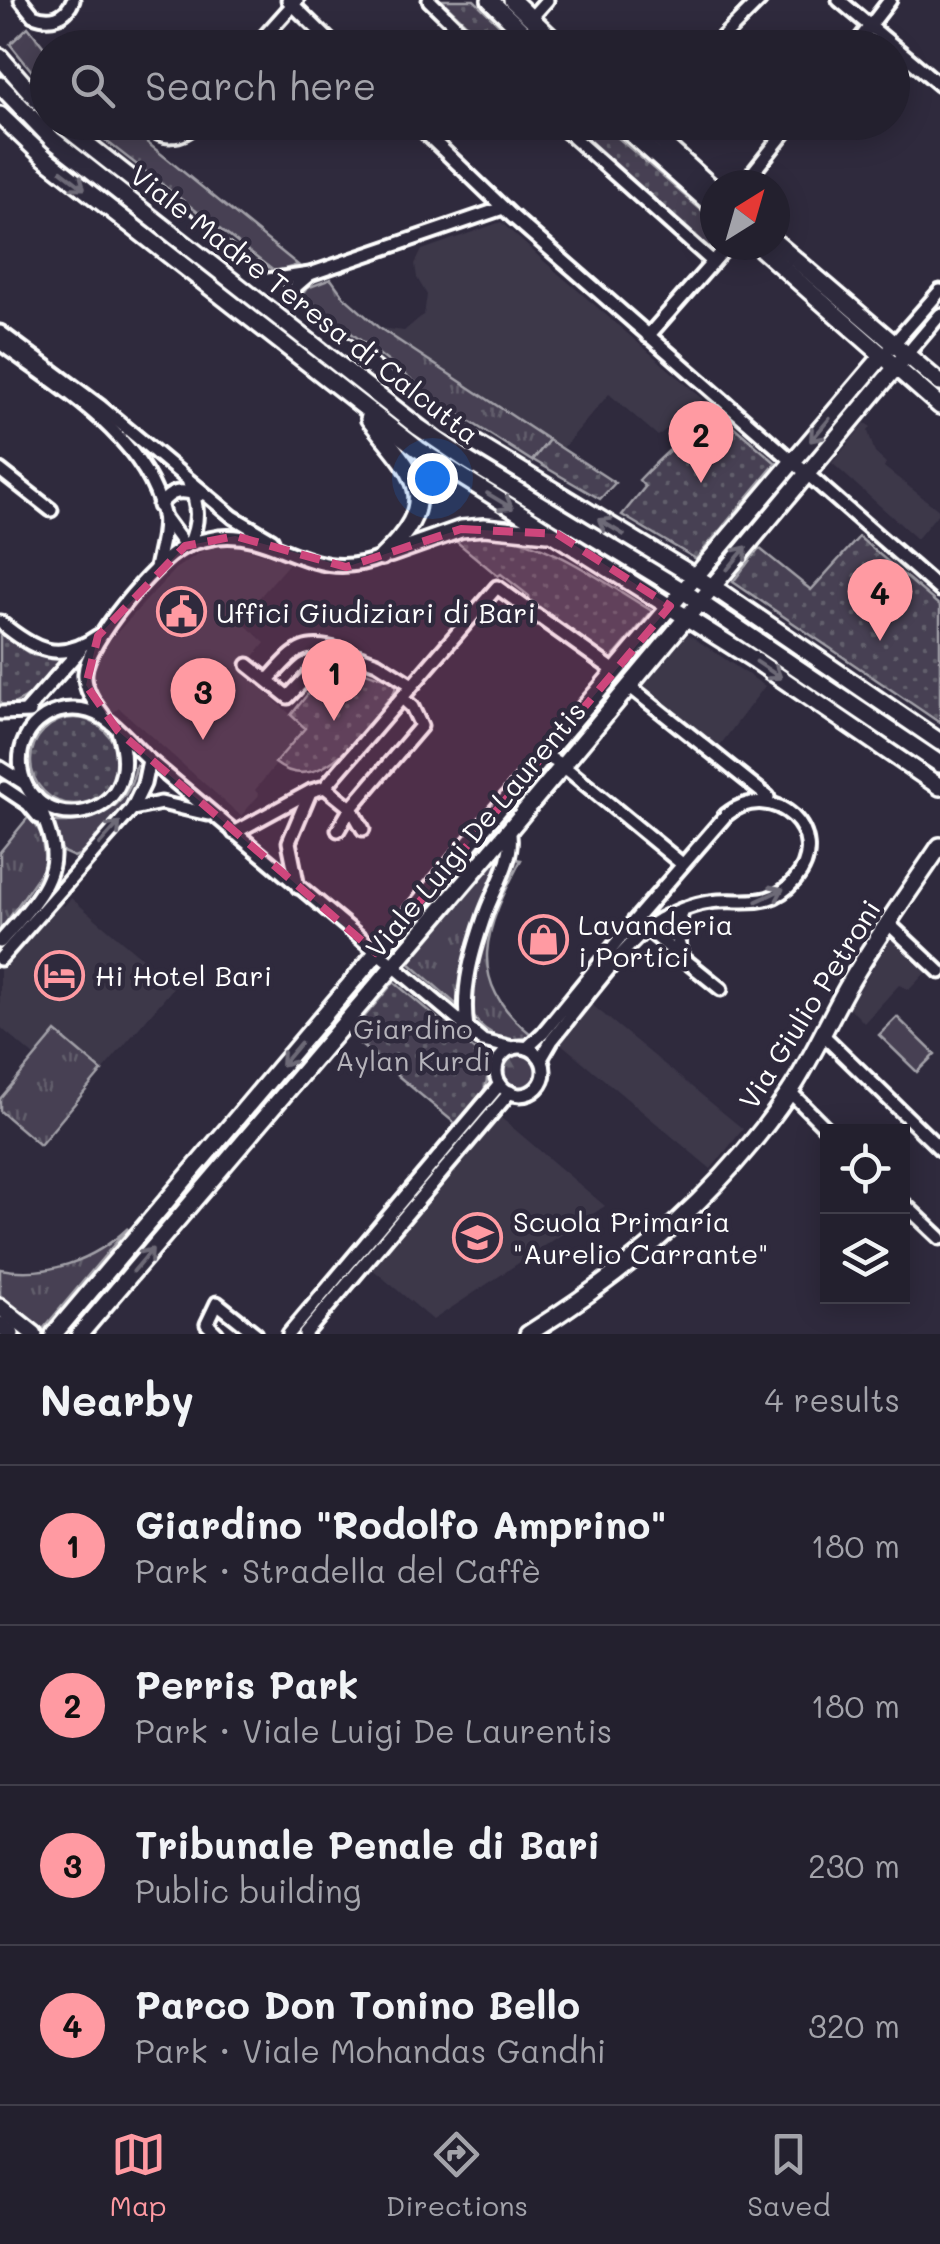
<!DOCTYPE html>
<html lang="en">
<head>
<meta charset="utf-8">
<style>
	body { margin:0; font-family:Mali,sans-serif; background:#2f2d3a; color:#f1f3f6 }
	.controls { position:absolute; right:30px; bottom:30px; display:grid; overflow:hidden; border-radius:0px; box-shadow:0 5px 25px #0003 }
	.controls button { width:90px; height:90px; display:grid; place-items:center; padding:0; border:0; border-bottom:2px solid #403e4a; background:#23202e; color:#f1f3f6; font:50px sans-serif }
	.compass { position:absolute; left:700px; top:170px; width:90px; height:90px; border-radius:50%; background:#23202e; box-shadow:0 5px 25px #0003; rotate:37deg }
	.you { position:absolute; left:432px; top:478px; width:35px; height:35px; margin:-25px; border:8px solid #fff; border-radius:50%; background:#1a73e8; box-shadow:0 0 0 15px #1a73e833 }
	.badge { display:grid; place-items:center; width:65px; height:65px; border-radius:50%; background:#ff9aa2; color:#111; font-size:32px; font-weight:700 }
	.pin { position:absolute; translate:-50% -82px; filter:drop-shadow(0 2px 5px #0008) }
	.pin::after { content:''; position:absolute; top:52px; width:35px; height:30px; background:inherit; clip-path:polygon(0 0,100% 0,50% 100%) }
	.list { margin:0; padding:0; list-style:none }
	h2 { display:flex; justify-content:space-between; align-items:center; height:130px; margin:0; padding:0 40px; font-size:42px }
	h2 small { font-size:32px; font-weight:400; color:#a3a3aa }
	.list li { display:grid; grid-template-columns:65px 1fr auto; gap:30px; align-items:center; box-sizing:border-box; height:160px; padding:0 40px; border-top:2px solid #403e4a }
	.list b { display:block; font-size:38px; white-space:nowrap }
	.list p { margin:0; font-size:32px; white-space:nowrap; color:#a3a3aa }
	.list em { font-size:32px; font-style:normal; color:#a3a3aa }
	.icon { flex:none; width:55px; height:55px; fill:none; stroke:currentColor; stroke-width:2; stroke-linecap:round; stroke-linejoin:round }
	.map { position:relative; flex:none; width:940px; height:1334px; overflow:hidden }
	.search { position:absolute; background:#23202e; box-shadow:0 5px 25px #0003; left:30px; right:30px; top:30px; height:110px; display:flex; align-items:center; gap:25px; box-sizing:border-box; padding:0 35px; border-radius:55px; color:#a3a3aa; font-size:38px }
	.sheet { height:770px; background:#23202e }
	nav { display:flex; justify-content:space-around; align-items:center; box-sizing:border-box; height:140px; border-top:2px solid #403e4a; background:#23202e; font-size:28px; color:#a3a3aa }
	nav a { display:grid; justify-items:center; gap:5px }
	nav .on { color:#ff9aa2 }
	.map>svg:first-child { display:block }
</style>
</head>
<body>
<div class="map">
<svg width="940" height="1334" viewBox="0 0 940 1334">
	<defs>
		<pattern id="grass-tufts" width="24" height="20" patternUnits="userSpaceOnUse" patternTransform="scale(2.5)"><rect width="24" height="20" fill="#464152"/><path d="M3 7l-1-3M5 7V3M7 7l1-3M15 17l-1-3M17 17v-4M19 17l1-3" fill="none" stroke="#625e6c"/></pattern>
		<pattern id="forest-firs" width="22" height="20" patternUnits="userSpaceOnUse" patternTransform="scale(2.5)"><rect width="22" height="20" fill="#464152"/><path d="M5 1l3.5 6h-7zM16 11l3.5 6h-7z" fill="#625e6c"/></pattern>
		<pattern id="park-dots" width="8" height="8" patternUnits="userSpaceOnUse" patternTransform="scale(2.5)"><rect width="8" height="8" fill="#464152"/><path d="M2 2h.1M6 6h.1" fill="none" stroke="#625e6c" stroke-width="1.8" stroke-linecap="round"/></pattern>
	</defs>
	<rect width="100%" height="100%" fill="#2f2a3d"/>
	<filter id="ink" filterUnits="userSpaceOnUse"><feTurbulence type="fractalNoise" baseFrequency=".01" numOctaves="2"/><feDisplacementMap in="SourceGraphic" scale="20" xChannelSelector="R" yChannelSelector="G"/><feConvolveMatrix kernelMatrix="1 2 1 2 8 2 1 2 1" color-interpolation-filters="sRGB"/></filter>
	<g filter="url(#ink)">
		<g fill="#3c3749">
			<polygon points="501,222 545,262 703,399 658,436 609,394 562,449 381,328 404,331 424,314 427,295 417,278 415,264 422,250"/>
			<polygon points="865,423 871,427 868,431 875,453 886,463 884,467 940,511 917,539 832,463"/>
			<polygon points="231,544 290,562 240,620 265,643 242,671 306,728 255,790 259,795 241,816 119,708 114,712 105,703 95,689 93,672 101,650 175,569 202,551"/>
			<polygon points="688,634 765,686 715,752 642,688"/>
			<polygon points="71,898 175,986 102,1071 56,1033 35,1057 0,1027 0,970 58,901 64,906"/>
			<polygon points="892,936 927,971 909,990 899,985 864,1023 849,1007"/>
			<polygon points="591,1004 743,1129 711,1169 559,1042"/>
			<polygon points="499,1116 605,1206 433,1320 371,1268"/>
		</g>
		<g fill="url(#grass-tufts)" stroke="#a2a0a8" stroke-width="2.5">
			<polygon points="28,27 47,51 47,90 10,44"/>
			<polygon points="83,123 123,123 298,265 275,272"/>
			<polygon points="331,279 344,297 378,327 549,440 532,461 447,407 302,295 307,288"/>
			<path d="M136,765L142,767C136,794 100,848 74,857L63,852L52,826L54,822C94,823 129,810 136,765Z"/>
			<polygon points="30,815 41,834 46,865 0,931 0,852"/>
			<polygon points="501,855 467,950 457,1005 409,963"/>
			<path d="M515,859L521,860C485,929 463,980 532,1035L518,1041C502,1040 479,1030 472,1013C462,985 503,889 515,859Z"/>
			<polygon points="56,1032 102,1071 40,1145 0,1111 0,1099"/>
			<path d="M128,1228L43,1329L0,1295V1269C47,1278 94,1260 128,1228Z"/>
		</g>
		<circle fill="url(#forest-firs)" stroke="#a2a0a8" stroke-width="2.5" cx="519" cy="1070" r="19"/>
		<g fill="url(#park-dots)" stroke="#a2a0a8" stroke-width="2.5">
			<polygon points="441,0 474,0 522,47 491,47"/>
			<polygon points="570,123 601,123 715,222 715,241 709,248"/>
			<path d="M719,414L776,463L696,559L622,515L645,487L639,480C664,454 688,432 719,414Z"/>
			<polygon points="549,440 615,483 600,499 533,460"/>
			<path d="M488,534C551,541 598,579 652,611L609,662L532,609L529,596L501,574L498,576L452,538Z"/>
			<polygon points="859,537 940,606 940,723 733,582 759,548 811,590"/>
			<path d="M0,634L32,655L63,659C45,680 29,705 0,706Z"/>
			<path d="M345,668C362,667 374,678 391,679L396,687L394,692C368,724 322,800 275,763L305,728L291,715L322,676Z"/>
			<circle cx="74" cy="761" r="43"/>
			<path d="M394,982L477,1052C502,1081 476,1102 457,1125L349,1035Z"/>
		</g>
		<polygon fill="#464152" stroke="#a2a0a8" stroke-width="2.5" points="897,1017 935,1054 917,1072 879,1035"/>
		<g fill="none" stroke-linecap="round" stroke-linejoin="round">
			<defs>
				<g id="street">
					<path d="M21,0L33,15C50,22 66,18 73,0"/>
					<polyline points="288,0 337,48"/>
					<polyline points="429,0 478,48"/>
					<polyline points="839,0 940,85"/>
					<polyline points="531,18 547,0"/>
					<polyline points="254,48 297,0"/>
					<polyline points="712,48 760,0"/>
					<polyline points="853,48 890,0"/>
					<path d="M145,122C160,141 182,140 198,122"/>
					<polyline points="414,122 512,216 940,590"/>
					<polyline points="556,122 713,262"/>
					<polyline points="743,185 793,122"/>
					<polyline points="261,281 310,274 503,208"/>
					<polyline points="289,303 296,286 310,274"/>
					<polyline points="0,332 101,407 233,517 272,540"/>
					<polyline points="648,336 728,245"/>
					<path d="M0,343C59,387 145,436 163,514C166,531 159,552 156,568"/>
					<polyline points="890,348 940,291"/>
					<polyline points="907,354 940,315"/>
					<polyline points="0,470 51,510"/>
					<path d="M159,506C171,490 180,489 199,495"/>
					<polyline points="163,516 185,546"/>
					<path d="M189,545C199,522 199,506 189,483"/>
					<path d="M0,622C34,650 59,664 98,636"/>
					<polyline points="343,651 377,663 412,685"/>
					<path d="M248,665L288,697L323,660L343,651C301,639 295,651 268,680"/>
					<polyline points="629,686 768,797"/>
					<polyline points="26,711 80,650"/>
					<polyline points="0,713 30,712"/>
					<path d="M103,715C94,703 84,689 85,673C87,642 154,563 182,548C192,542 207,539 219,537C280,531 312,586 382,557"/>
					<path d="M118,731C150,824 33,839 21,770C14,723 64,693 104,718C120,728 134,747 149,760L483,1041L513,1048"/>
					<polyline points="546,756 562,765 682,864"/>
					<polyline points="0,768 24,783"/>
					<polyline points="325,787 351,808 363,829"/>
					<polyline points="4,788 28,804 39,817"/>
					<polyline points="132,809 144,784 149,760"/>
					<polyline points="338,830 351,808 421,726 412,707 402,698"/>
					<polyline points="234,833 311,791 325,787 497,587 616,672"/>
					<polyline points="298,887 289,842 310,792"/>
					<polyline points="682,910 677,938 683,958"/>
					<polyline points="888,923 940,972"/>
					<polyline points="643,926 721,989"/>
					<path d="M0,942C22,916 60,882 52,845C49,829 42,813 36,798"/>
					<polyline points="0,959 132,809 161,803 208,814"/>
					<path d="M467,1028C461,988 473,949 486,912C495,887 516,856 509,830"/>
					<polyline points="823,1035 940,1149"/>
					<circle cx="520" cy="1071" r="24"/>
					<path d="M527,1048L543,1033L635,920L726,815C773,777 834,834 795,880C769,911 742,897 710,902C692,904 675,912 659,920C630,936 576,1011 552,1040L541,1059"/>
					<polyline points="790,1092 830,1132"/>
					<polyline points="902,1202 940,1238"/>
					<polyline points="217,1334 207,1324 217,1303 256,1334"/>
					<polyline points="289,1334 500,1084"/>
					<polyline points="305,1334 510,1092"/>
				</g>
				<g id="secondary">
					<polyline points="490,0 539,48"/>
					<polyline points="512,0 562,48"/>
					<polyline points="0,57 48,112"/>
					<polyline points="0,85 53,140 418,427 468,461 683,591 940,764"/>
					<polyline points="0,115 45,158 418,449 756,661 940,787"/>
					<polyline points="59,122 447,426 722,593 940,742"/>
					<polyline points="618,122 715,208"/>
					<polyline points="640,122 715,190"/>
					<polyline points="775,242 940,383"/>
					<polyline points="757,245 940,406"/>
					<path d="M369,419C413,474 445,498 382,557"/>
					<polyline points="390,554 461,529 484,527 548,533"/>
					<polyline points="0,1307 34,1334"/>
					<polyline points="0,1325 11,1334"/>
					<polyline points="54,1334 883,355"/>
					<polyline points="80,1334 509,830 907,354"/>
					<path d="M528,1334C629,1271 722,1192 789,1093C812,1059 828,1021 848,986C876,938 909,892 940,846"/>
				</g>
			</defs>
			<use href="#street" stroke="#fff" stroke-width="19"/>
			<use href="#secondary" stroke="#fff" stroke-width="22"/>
			<use href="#street" stroke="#2f2a3d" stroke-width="11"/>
			<use href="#secondary" stroke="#2f2a3d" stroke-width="15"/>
		</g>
		<defs><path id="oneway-shaft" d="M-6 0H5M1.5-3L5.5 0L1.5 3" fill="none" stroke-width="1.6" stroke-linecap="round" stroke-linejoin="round" transform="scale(2.5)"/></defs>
		<g stroke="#6d6a77">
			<use href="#oneway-shaft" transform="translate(73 180) rotate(38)"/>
			<use href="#oneway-shaft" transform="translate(820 430) rotate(130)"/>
			<use href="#oneway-shaft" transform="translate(500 501) rotate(31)"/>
			<use href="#oneway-shaft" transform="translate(611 527) rotate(-149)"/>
			<use href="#oneway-shaft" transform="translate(737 558) rotate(-50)"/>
			<use href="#oneway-shaft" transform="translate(769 670) rotate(34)"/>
			<use href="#oneway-shaft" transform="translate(110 833) rotate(-48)"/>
			<use href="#oneway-shaft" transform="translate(770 895) rotate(-25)"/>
			<use href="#oneway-shaft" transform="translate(291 1054) rotate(130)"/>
			<use href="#oneway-shaft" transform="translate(143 1260) rotate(-50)"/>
		</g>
	</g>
	<path fill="#ce467c" fill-opacity="0.2" stroke="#ce467c" stroke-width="8" stroke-dasharray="20 12" stroke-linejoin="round" d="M461,529L557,534L670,606L376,953L118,731L86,685L98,636L185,546L235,536L346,567Z"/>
	<defs>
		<symbol id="civic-ring" viewBox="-11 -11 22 22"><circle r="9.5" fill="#2f2a3d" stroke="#ff9aa2" stroke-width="1.5"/><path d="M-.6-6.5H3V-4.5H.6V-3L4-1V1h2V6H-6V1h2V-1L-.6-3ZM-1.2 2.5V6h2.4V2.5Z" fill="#ff9aa2"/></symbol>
		<symbol id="shop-ring" viewBox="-11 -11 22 22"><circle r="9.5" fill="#2f2a3d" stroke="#ff9aa2" stroke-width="1.5"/><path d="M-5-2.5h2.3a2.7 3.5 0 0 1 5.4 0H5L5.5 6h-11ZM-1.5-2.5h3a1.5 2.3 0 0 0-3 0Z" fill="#ff9aa2"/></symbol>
		<symbol id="hotel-ring" viewBox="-11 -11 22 22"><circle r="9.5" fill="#2f2a3d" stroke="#ff9aa2" stroke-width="1.5"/><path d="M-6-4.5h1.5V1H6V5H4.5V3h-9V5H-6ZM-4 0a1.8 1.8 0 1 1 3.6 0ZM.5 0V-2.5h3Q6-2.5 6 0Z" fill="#ff9aa2"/></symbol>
		<symbol id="school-ring" viewBox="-11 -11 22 22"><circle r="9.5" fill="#2f2a3d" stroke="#ff9aa2" stroke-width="1.5"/><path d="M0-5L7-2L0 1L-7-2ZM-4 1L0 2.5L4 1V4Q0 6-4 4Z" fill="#ff9aa2"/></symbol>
	</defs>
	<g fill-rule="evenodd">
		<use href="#civic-ring" x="154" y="584" width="55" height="55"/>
		<use href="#shop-ring" x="516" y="912" width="55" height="55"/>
		<use href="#hotel-ring" x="32" y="948" width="55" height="55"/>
		<use href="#school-ring" x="450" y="1210" width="55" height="55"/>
	</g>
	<g text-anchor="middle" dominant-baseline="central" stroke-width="9" stroke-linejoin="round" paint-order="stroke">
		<g font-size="28" fill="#fff" stroke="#2f2a3d">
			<text transform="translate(305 304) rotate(38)">Viale Madre Teresa di Calcutta</text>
			<text transform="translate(475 829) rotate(-50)">Viale Luigi De Laurentis</text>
			<text transform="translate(809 1004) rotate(-58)">Via Giulio Petroni</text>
		</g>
		<g font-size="28" fill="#fff" stroke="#2f2a3d" text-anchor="start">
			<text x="216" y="612">Uffici Giudiziari di Bari</text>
			<text x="578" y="924">Lavanderia<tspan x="578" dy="32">i Portici</tspan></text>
			<text x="95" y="975">Hi Hotel Bari</text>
			<text x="513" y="1221">Scuola Primaria<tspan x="513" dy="32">"Aurelio Carrante"</tspan></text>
		</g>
		<g font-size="28" fill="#b5b3ba" stroke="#2f2a3d">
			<text x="413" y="1028">Giardino<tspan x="413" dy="32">Aylan Kurdi</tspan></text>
		</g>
	</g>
</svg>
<div class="controls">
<button><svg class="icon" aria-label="locate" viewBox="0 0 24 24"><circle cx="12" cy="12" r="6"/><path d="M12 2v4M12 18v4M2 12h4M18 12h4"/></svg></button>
<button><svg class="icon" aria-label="layers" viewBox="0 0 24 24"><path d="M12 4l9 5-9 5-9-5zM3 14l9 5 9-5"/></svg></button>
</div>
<svg class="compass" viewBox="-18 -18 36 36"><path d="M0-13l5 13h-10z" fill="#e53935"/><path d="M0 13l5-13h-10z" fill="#a3a3aa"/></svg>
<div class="you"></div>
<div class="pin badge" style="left:334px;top:721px">1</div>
<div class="pin badge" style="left:701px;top:483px">2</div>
<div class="pin badge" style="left:203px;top:740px">3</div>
<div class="pin badge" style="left:880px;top:641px">4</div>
<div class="search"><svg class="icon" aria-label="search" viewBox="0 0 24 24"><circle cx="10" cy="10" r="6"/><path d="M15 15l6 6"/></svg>Search here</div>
</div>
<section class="sheet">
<h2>Nearby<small>4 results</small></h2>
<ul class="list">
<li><span class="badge">1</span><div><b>Giardino &quot;Rodolfo Amprino&quot;</b><p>Park · Stradella del Caffè</p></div><em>180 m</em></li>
<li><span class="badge">2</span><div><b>Perris Park</b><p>Park · Viale Luigi De Laurentis</p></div><em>180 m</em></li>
<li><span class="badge">3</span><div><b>Tribunale Penale di Bari</b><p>Public building</p></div><em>230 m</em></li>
<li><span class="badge">4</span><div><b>Parco Don Tonino Bello</b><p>Park · Viale Mohandas Gandhi</p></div><em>320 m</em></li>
</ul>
</section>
<nav>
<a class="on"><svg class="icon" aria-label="map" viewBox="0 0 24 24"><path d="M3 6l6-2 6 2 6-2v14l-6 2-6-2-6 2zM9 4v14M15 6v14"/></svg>Map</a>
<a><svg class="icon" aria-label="directions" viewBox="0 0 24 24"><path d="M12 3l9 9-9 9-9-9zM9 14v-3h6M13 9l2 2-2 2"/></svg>Directions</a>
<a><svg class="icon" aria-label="saved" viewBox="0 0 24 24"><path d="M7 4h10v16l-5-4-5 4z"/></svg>Saved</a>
</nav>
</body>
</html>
